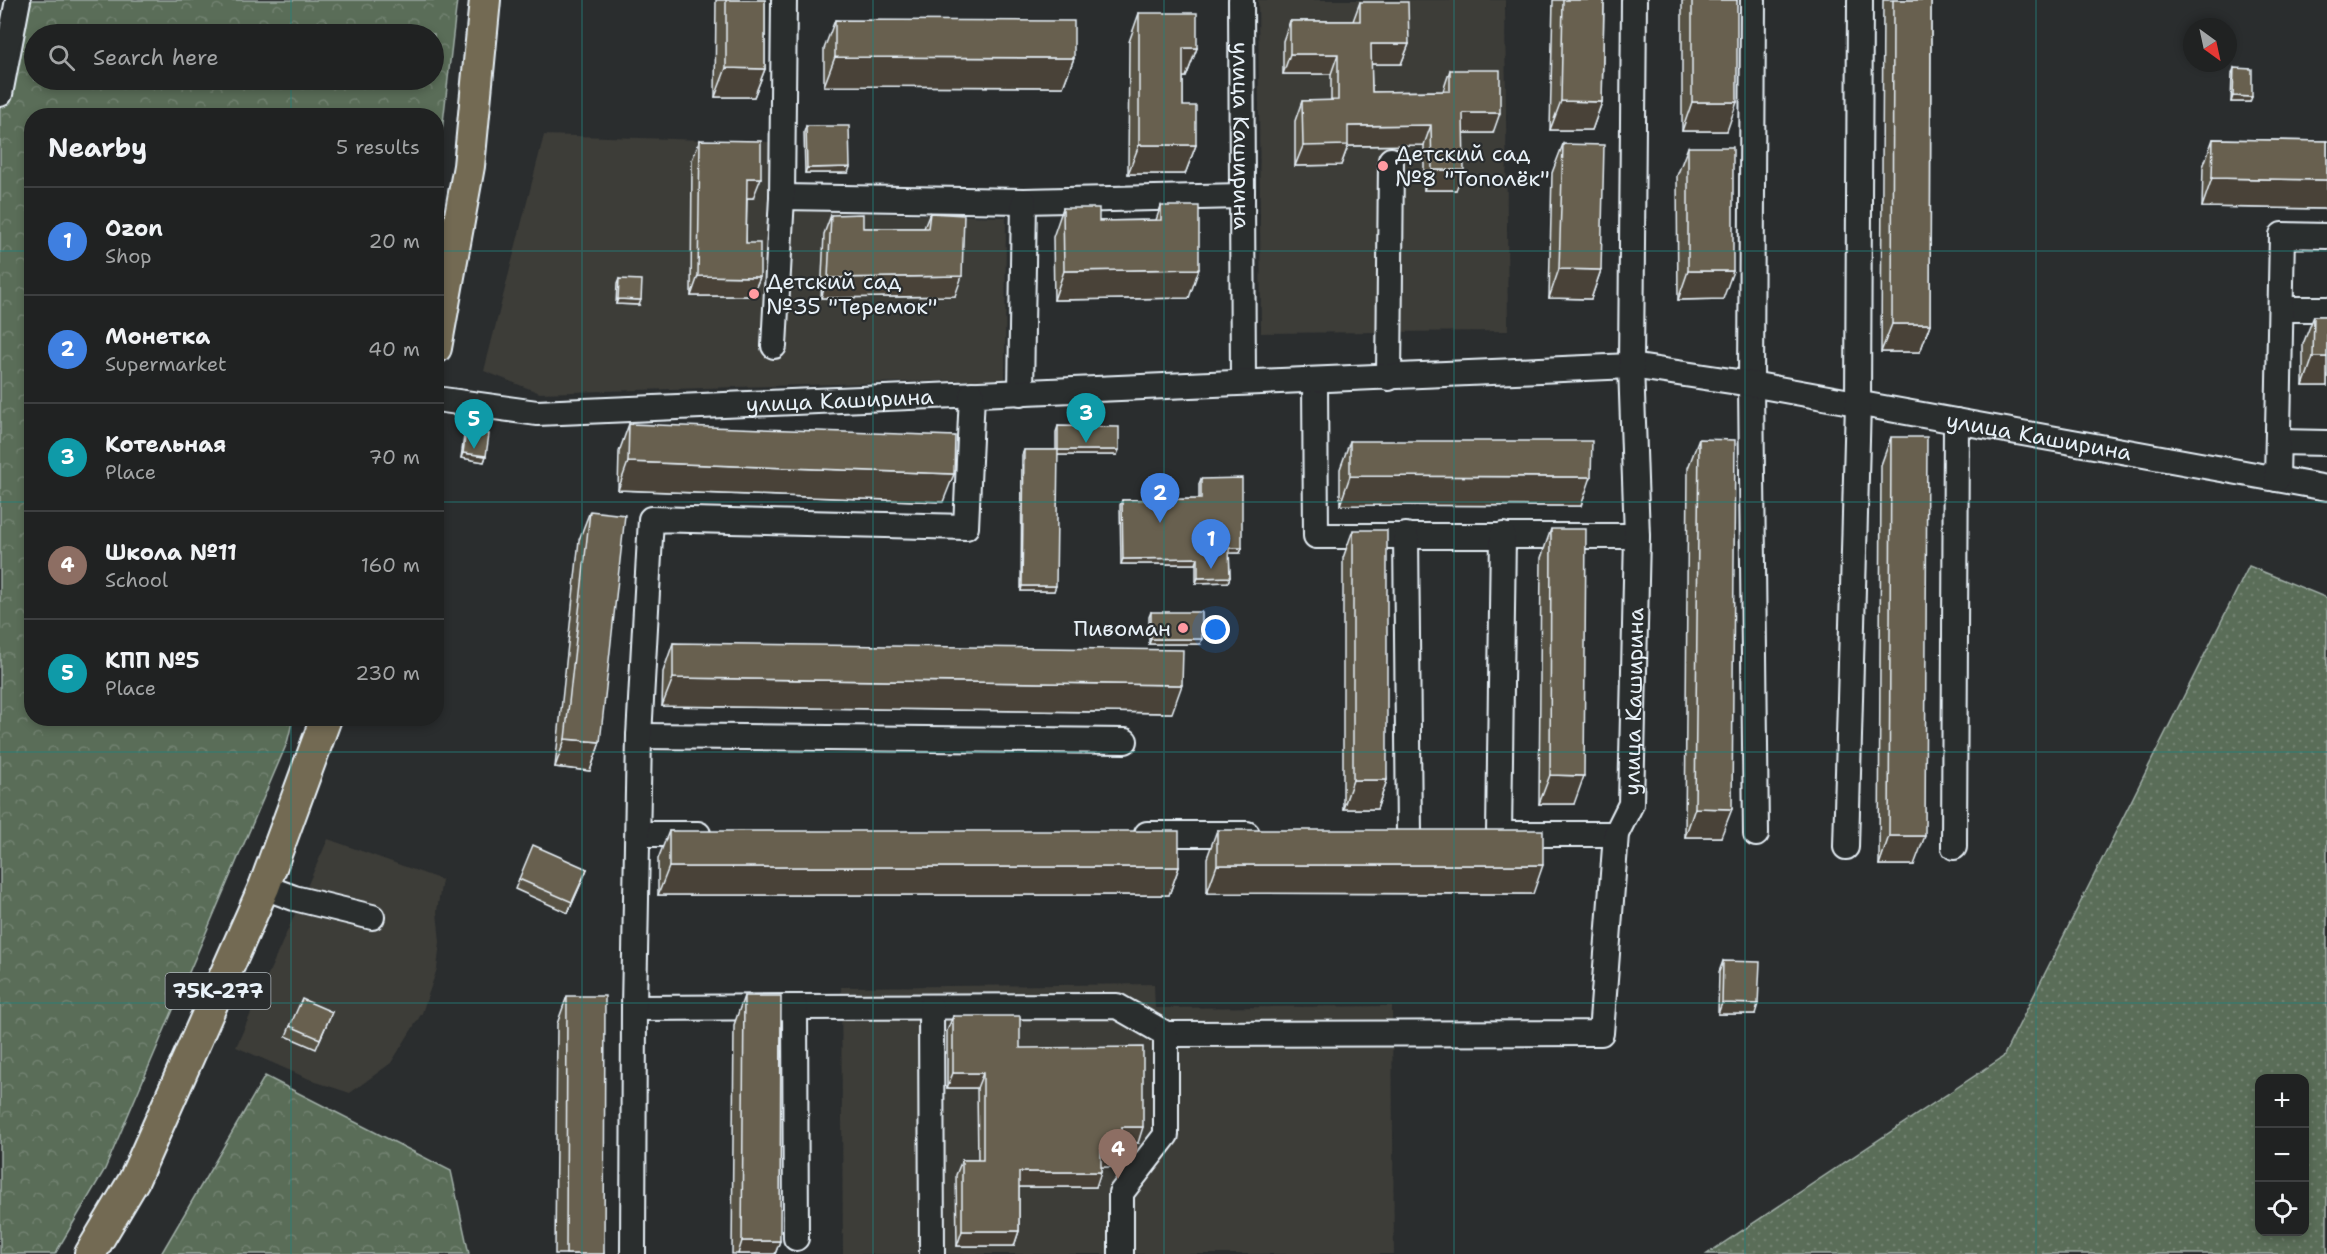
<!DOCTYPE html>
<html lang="en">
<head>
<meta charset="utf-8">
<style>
	body { margin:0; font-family:"Shantell Sans",sans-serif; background:#2d2f2f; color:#f1f3f6 }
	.controls { position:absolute; right:18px; bottom:18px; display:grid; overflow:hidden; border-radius:12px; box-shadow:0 3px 9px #0003 }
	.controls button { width:54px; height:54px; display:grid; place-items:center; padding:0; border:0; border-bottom:2px solid #3d3f40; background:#202222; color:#f1f3f6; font:30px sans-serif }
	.compass { position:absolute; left:2183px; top:18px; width:54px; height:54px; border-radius:50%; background:#202222; box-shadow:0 3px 9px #0003; rotate:147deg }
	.you { position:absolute; left:1216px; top:630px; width:21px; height:21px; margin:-15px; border:4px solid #fff; border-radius:50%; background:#1a73e8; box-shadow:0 0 0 9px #1a73e833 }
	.badge { display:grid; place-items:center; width:39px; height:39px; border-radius:50%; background:#d93025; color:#fff; font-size:20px; font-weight:700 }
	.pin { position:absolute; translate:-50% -50px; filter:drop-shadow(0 2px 3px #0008) }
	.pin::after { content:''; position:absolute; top:32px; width:21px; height:18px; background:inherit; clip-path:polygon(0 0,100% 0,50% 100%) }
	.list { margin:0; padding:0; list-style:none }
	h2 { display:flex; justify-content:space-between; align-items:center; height:78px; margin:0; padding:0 24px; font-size:26px }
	h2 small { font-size:20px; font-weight:400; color:#a2a4a5 }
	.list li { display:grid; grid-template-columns:39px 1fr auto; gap:18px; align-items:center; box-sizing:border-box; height:108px; padding:0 24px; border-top:2px solid #3d3f40 }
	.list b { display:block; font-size:22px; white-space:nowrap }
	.list p { margin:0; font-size:20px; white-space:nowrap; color:#a2a4a5 }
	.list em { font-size:20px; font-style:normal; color:#a2a4a5 }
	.icon { flex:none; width:33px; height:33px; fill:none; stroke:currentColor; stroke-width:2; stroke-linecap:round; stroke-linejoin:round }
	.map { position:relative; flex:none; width:2327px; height:1254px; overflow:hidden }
	.search { position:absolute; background:#202222; box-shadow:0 3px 9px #0003; left:24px; top:24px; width:420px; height:66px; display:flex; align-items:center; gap:15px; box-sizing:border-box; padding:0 21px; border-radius:33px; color:#a2a4a5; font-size:22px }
	.panel { position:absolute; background:#202222; box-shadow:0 3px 9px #0003; left:24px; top:108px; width:420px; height:618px; border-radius:24px }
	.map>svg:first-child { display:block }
</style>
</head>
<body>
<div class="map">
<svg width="2327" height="1254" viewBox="0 0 2327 1254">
	<defs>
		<pattern id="forest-crowns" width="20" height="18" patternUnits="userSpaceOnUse" patternTransform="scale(1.5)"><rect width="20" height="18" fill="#5a6d58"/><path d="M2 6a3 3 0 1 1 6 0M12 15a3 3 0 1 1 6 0" fill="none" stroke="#728271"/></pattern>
		<pattern id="park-dots" width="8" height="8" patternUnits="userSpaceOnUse" patternTransform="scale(1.5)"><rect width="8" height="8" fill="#5a6d58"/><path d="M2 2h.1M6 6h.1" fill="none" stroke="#728271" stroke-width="1.8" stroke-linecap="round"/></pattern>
	</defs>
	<rect width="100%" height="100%" fill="#2a2d2e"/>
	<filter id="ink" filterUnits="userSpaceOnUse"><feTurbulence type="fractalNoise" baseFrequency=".0167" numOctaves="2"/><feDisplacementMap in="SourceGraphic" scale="12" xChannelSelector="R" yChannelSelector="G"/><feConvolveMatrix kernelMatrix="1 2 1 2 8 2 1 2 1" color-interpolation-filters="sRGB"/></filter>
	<g filter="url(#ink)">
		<g fill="#3c3c38">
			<polygon points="1258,0 1505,0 1508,331 1261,333"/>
			<polygon points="544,135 770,142 769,210 1006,217 1005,379 540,393 484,371"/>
			<polygon points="328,839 442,880 437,911 440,942 437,969 422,1013 391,1063 350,1093 316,1082 236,1047"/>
			<polygon points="1154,984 1155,1008 1392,1006 1394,1254 843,1254 841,987"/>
		</g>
		<g fill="url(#forest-crowns)" stroke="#a1afa8" stroke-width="1.5" fill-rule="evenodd">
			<path d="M32,0H457L441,140L437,158L436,116H32V718L293,719L287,743L105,1169L55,1254H0V107ZM34,34H434V80H34Z"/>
			<polygon points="265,1076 451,1171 469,1254 161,1254"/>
		</g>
		<path fill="url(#park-dots)" stroke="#a1afa8" stroke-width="1.5" fill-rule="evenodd" d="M2249,566L2327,598V1254H1707L2003,1057ZM2260,1078H2304V1232H2260Z"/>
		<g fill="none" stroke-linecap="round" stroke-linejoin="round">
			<defs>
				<g id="minor">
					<path id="s1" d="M1241,0L1243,382"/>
					<polyline points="1753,0 1751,384 1756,834"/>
					<polyline points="0,94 18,0"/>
					<polyline points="782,197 1024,201 1242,196"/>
					<polyline points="2281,309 2327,309"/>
					<polyline points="774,346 782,197 784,0"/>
					<polyline points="1389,378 1391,160"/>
					<polyline points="1315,380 1316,536 1637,536"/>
					<polyline points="1021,393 1024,201"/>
					<path id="s2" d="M436,399L537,413L1631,366L1751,384L2327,488"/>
					<polyline points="2278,442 2327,443"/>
					<polyline points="2277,479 2282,235 2327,236"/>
					<polyline points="1406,535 1409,834"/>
					<polyline points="639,736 1125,741"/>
					<polyline points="638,834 698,834"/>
					<polyline points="1147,834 1247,834"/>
					<polyline points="1499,834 1503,535"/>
					<polyline points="1510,834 1616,834"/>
					<polyline points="1846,847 1858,403 1860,0"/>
					<polyline points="1954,847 1956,421"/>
					<polyline points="264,887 294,898 372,917"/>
					<path id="s3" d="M795,1007L1117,1006L1166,1034L1601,1033L1616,834L1631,804L1637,536L1631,366L1634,0"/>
					<polyline points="931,1007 932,1254"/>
					<polyline points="634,1008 795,1007 796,1238"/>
					<polyline points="633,1254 634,1008 639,736 651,519 966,527 972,394"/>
					<polyline points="1121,1254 1121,1193 1166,1135 1166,1034"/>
				</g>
				<g id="major">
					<polyline points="436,348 469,166 485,0"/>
					<polyline points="90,1254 134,1180 264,887 326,718"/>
				</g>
			</defs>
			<use href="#minor" stroke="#e8f1f8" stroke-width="28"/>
			<use href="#major" stroke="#e8f1f8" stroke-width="34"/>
			<use href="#minor" stroke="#2a2d2e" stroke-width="24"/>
			<use href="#major" stroke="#736b52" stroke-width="30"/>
		</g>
		<g fill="#595345" stroke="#e8f1f8" stroke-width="1.5">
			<polygon points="716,0 765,0 765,69 754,97 715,97"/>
			<polygon points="1553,0 1604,0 1602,102 1592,130 1550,130"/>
			<polygon points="1682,0 1737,0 1727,131 1682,131"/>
			<polygon points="1883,0 1931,0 1930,324 1920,352 1881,352"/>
			<polygon points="1360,2 1409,44 1401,64 1371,64 1372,92 1443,91 1450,70 1493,133 1463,133 1456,190 1424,190 1424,145 1348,146 1341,165 1295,166 1295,121 1302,101 1331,101 1331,74 1283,74 1283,41 1290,21 1353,21"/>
			<polygon points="1139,13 1197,48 1186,77 1183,77 1183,106 1196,145 1185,174 1128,174 1129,42"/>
			<polygon points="835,20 1074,58 1063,87 824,86 824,49"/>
			<polygon points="2234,68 2250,102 2231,102 2232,74"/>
			<polygon points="806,126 848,173 805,173 804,132"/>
			<polygon points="2213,139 2327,141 2327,209 2202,207 2203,167"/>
			<polygon points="700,140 753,198 747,198 746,243 760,277 752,296 691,296 692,160"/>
			<polygon points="1563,144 1601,270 1591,299 1549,298 1552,173"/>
			<polygon points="1688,147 1723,299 1678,300 1677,176"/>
			<polygon points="1161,206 1189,298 1054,300 1053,237 1063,208 1099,221 1156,220"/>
			<polygon points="930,213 955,296 821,298 824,234 831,215 863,228 924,228"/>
			<polygon points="619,279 639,305 616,304 617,284"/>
			<polygon points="2314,316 2327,316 2327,386 2303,386 2303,344"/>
			<polygon points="629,424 943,502 618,490 619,452"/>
			<polygon points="1058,426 1117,455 1057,455 1054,591 1021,591 1022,455 1024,450 1056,450 1056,432"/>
			<polygon points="466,431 486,456 484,462 461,458 464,436"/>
			<polygon points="1891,437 1914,865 1879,865 1881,465"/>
			<polygon points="1699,439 1721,837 1685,837 1688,468"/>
			<polygon points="1350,441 1581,506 1340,505 1340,469"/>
			<polygon points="1201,479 1242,548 1240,553 1229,553 1230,577 1228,582 1196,583 1196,564 1121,564 1120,505 1122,500 1199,499 1199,484"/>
			<polygon points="590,511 600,742 590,771 555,767 579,540"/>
			<polygon points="1551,529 1574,804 1539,804 1541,558"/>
			<polygon points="1353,530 1387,780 1377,809 1343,809 1343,558"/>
			<polygon points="1151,612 1200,644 1149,644 1149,617"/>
			<polygon points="673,643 1172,713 662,706 663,672"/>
			<polygon points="1217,830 1533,894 1207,893 1207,858"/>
			<polygon points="669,831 1179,867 1169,895 658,895 658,859"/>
			<polygon points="587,869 568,913 515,889 519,879"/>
			<polygon points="1723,961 1755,1014 1718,1014 1719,972"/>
			<polygon points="567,996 604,1254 555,1254 557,1024"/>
			<polygon points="744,996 780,1241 775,1254 732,1254 734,1025"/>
			<polygon points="332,1012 316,1049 286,1036 290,1026"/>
			<polygon points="953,1016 1020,1048 1138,1143 1122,1142 1117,1167 1101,1167 1101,1172 1096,1187 1019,1187 1019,1231 1014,1246 957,1246 956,1175 962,1160 978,1160 977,1088 947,1088 947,1031"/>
		</g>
		<g fill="#484338" stroke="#e8f1f8" stroke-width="1.5">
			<polygon points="1371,44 1409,44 1401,64 1364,64"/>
			<polygon points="1183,48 1197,48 1186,77 1173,77"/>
			<polygon points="1290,54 1338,54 1331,74 1283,74"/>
			<polygon points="835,57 1074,58 1063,87 824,86"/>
			<polygon points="726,68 765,69 754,97 715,97"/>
			<polygon points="2233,96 2252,97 2250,102 2231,102"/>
			<polygon points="1561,101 1602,102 1592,130 1550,130"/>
			<polygon points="1692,102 1737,102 1727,131 1682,131"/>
			<polygon points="1463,113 1500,113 1493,133 1456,133"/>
			<polygon points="1431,125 1424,145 1348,146 1341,165 1295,166 1303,146 1348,126"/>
			<polygon points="1139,145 1196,145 1185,174 1128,174"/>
			<polygon points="850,167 848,173 805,173 807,168"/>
			<polygon points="1432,170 1464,170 1456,190 1424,190"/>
			<polygon points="747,178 761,178 753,198 740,198"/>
			<polygon points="2212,178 2327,180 2327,209 2202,207"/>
			<polygon points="1199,269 1189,298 1054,300 1064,271"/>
			<polygon points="1559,269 1601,270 1591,299 1549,298"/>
			<polygon points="1688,271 1733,271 1723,299 1678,300"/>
			<polygon points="698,276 760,277 752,296 691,296"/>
			<polygon points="962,276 955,296 821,298 828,278"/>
			<polygon points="618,299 641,300 639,305 616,304"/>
			<polygon points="1892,324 1930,324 1920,352 1881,352"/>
			<polygon points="2313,357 2327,357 2327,386 2303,386"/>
			<polygon points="1058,450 1119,450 1117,455 1056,455"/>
			<polygon points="463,453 486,456 484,462 461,458"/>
			<polygon points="628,462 954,474 943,502 618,490"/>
			<polygon points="1350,476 1591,477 1581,506 1340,505"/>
			<polygon points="1229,548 1242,548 1240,553 1227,553"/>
			<polygon points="1198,558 1196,564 1121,564 1123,559"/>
			<polygon points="1230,577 1228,582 1196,583 1198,578"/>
			<polygon points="1022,586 1056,586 1054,591 1021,591"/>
			<polygon points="1151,639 1202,639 1200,644 1149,644"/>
			<polygon points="673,678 1182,685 1172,713 662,706"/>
			<polygon points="565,739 600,742 590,771 555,767"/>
			<polygon points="1550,775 1584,776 1574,804 1539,804"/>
			<polygon points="1353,780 1387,780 1377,809 1343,809"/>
			<polygon points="1695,808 1732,809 1721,837 1685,837"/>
			<polygon points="1889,836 1925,836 1914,865 1879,865"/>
			<polygon points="1217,865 1543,865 1533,894 1207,893"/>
			<polygon points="669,867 1179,867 1169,895 658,895"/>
			<polygon points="587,869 583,879 568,913 572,902"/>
			<polygon points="1722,1003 1758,1004 1755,1014 1718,1014"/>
			<polygon points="953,1073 983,1073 977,1088 947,1088"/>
			<polygon points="1122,1127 1143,1127 1138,1143 1117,1142"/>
			<polygon points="1101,1152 1122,1152 1117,1167 1096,1167"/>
			<polygon points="1019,1172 1101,1172 1096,1187 1014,1187"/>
			<polygon points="962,1231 1019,1231 1014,1246 957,1246"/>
			<polygon points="742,1241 780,1241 775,1254 738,1254"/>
		</g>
		<g fill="#676050" stroke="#e8f1f8" stroke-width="1.5">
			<polygon points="726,0 765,0 765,69 726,68"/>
			<polygon points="1563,0 1604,0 1602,102 1561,101"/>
			<rect x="1692" y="0" width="45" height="102"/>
			<polygon points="1893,0 1931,0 1930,324 1892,324"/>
			<polygon points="1360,2 1408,2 1409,44 1371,44 1372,92 1450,91 1450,70 1500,70 1500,113 1463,113 1464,170 1432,170 1431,125 1348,126 1348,145 1303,146 1302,101 1338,100 1338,54 1290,54 1290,21 1360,21"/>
			<polygon points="1139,13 1197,13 1197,48 1183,48 1183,106 1196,106 1196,145 1139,145"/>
			<polygon points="835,20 1074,21 1074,58 835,57"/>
			<polygon points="2234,68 2252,69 2252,97 2233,96"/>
			<polygon points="806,126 849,126 850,167 807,168"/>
			<polygon points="2213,139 2327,141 2327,180 2212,178"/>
			<polygon points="700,140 761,141 761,178 747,178 746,243 760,243 760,277 698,276"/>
			<polygon points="1563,144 1604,145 1601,270 1559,269"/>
			<rect x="1688" y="147" width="45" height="124"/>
			<polygon points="1161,206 1199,206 1199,269 1064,271 1063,208 1099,208 1099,221 1161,220"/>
			<polygon points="930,213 964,215 962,276 828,278 831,215 863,214 863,228 928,228"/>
			<polygon points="619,279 642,280 641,300 618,299"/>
			<polygon points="2314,316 2327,316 2327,357 2313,357"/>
			<polygon points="629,424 955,436 954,474 628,462"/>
			<polygon points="1058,426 1119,427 1119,450 1058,450"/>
			<polygon points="466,431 489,434 486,456 463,453"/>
			<polygon points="1891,437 1927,437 1925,836 1889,836"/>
			<polygon points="1699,439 1735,440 1732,809 1695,808"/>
			<polygon points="1350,441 1592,441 1591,477 1350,476"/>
			<polygon points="1024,450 1058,450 1056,586 1022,586"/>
			<polygon points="1242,478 1242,548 1229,548 1230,577 1198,578 1198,558 1123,559 1122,500 1201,499 1201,479"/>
			<polygon points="590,511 625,515 600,742 565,739"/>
			<polygon points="1551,529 1586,529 1584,776 1550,775"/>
			<rect x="1353" y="530" width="34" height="250"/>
			<rect x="1151" y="612" width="51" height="27"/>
			<polygon points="673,643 1183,650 1182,685 673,678"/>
			<rect x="1217" y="830" width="326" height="35"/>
			<rect x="669" y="831" width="510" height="36"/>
			<polygon points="533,845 587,869 572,902 519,879"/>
			<polygon points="1723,961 1760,962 1758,1004 1722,1003"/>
			<polygon points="567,996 605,996 604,1254 566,1254"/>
			<polygon points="744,996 781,996 780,1241 742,1241"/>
			<polygon points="302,999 332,1012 320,1039 290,1026"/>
			<polygon points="953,1016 1020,1016 1020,1048 1143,1047 1143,1127 1122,1127 1122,1152 1101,1152 1101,1172 1019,1172 1019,1231 962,1231 962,1160 983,1160 983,1073 953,1073"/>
		</g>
	</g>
	<path fill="none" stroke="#25827c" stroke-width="1.5" stroke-opacity="0.55" d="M291,0V34M582,0V1254M873,0V1254M1164,0V1254M1454,0V1254M1745,0V1254M2036,0V1254M291,80V116M0,251H32M436,251H2327M0,502H32M436,502H2327M291,718V1254M0,752H2327M0,1003H2327"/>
	<g fill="#ff9aa2" stroke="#2a2d2e" stroke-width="2">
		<circle cx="1383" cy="166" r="6"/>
		<circle cx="754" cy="294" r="6"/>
		<circle cx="1183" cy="628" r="6"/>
	</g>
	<g text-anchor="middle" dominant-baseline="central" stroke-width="4.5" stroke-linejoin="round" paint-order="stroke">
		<rect fill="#2a2d2e" stroke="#afb6bb" stroke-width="1.5" x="165.5" y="973" width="105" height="36" rx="4.5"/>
		<g font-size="21" font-weight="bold" fill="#e8f1f8">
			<text x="218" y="991">75К-277</text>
		</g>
		<g font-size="22" fill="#e8f1f8" stroke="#2a2d2e">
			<text stroke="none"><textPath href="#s1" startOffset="136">улица Каширина</textPath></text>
			<text stroke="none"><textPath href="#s2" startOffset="405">улица Каширина</textPath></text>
			<text stroke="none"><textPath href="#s2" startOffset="1611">улица Каширина</textPath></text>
			<text stroke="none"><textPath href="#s3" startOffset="1149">улица Каширина</textPath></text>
		</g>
		<g font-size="22" fill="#e8f1f8" stroke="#2a2d2e" text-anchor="start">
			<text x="1395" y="153">Детский сад<tspan x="1395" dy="25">№8 "Тополёк"</tspan></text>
			<text x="766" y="281">Детский сад<tspan x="766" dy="25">№35 "Теремок"</tspan></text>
			<text x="1171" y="628" text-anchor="end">Пивоман</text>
		</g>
	</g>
</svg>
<div class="controls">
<button>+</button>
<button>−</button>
<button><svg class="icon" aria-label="locate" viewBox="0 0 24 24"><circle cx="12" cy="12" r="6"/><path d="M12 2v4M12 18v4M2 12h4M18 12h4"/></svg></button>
</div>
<svg class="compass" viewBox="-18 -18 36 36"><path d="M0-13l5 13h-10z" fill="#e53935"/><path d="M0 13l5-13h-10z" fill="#a2a4a5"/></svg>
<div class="you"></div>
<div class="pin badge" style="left:1211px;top:569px;background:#3f7fe0">1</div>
<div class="pin badge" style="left:1160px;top:523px;background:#3f7fe0">2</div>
<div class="pin badge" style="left:1086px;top:443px;background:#0f9aa8">3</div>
<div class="pin badge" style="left:1118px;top:1179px;background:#8d6e63">4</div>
<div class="pin badge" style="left:474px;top:449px;background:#0f9aa8">5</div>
<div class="search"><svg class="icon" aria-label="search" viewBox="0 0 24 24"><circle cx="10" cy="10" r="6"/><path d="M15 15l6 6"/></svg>Search here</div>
<section class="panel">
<h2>Nearby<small>5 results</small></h2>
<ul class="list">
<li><span class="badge" style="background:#3f7fe0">1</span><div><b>Ozon</b><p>Shop</p></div><em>20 m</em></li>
<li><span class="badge" style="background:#3f7fe0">2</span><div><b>Монетка</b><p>Supermarket</p></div><em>40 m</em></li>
<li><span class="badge" style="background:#0f9aa8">3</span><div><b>Котельная</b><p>Place</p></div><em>70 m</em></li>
<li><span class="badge" style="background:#8d6e63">4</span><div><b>Школа №11</b><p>School</p></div><em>160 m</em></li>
<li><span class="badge" style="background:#0f9aa8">5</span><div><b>КПП №5</b><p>Place</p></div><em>230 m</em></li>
</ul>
</section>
</div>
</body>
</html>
